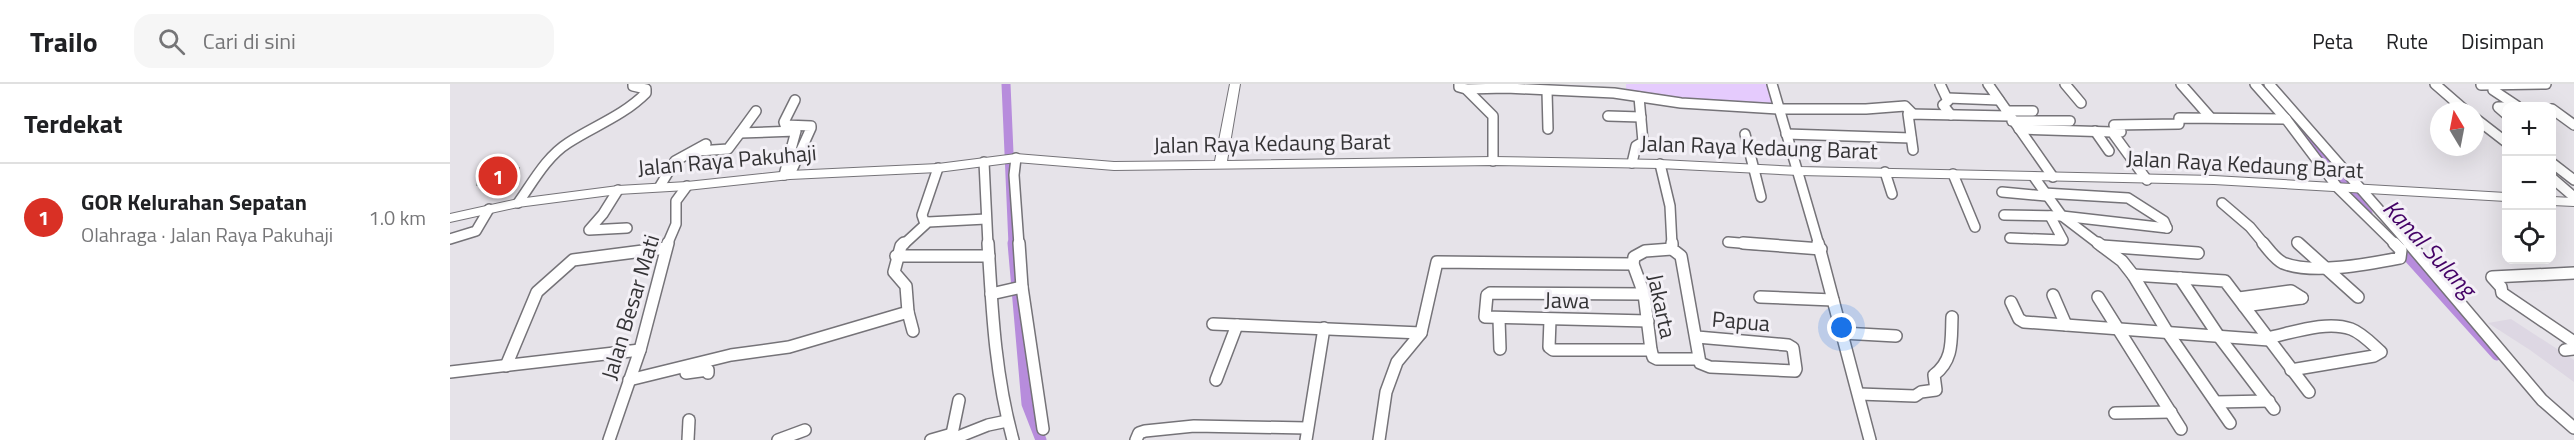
<!DOCTYPE html>
<html lang="id">
<head>
<meta charset="utf-8">
<style>
	body { margin:0; font-family:"Titillium Web",sans-serif; background:#f6f6f6; color:#202124 }
	.controls { position:absolute; right:18px; top:18px; display:grid; overflow:hidden; border-radius:12px; box-shadow:0 6px 24px #0002 }
	.controls button { width:54px; height:54px; display:grid; place-items:center; padding:0; border:0; border-bottom:2px solid #e0e0e0; background:#fff; color:#202124; font:30px sans-serif }
	.compass { position:absolute; left:1980px; top:18px; width:54px; height:54px; border-radius:50%; background:#fff; box-shadow:0 6px 24px #0002; rotate:350deg }
	.you { position:absolute; left:1392px; top:244px; width:21px; height:21px; margin:-15px; border:4px solid #fff; border-radius:50%; background:#1a73e8; box-shadow:0 0 0 9px #1a73e833 }
	.badge { display:grid; place-items:center; width:39px; height:39px; border-radius:50%; background:#d93025; color:#fff; font-size:20px; font-weight:700 }
	.pin { position:absolute; translate:-50% -50%; border:3px solid #fff; box-shadow:0 2px 6px #0006 }
	.list { margin:0; padding:0; list-style:none }
	h2 { display:flex; justify-content:space-between; align-items:center; height:78px; margin:0; padding:0 24px; font-size:26px }
	h2 small { font-size:20px; font-weight:400; color:#757577 }
	.list li { display:grid; grid-template-columns:39px 1fr auto; gap:18px; align-items:center; box-sizing:border-box; height:108px; padding:0 24px; border-top:2px solid #e0e0e0 }
	.list b { display:block; font-size:22px; white-space:nowrap }
	.list p { margin:0; font-size:20px; white-space:nowrap; color:#757577 }
	.list em { font-size:20px; font-style:normal; color:#757577 }
	.icon { flex:none; width:33px; height:33px; fill:none; stroke:currentColor; stroke-width:2; stroke-linecap:round; stroke-linejoin:round }
	.map { position:relative; flex:none; width:2124px; height:356px; overflow:hidden }
	header { display:flex; align-items:center; gap:36px; box-sizing:border-box; height:84px; padding:0 30px; background:#fff; border-bottom:2px solid #e0e0e0 }
	header strong { font-size:28px }
	nav { display:flex; gap:33px; margin-inline-start:auto; font-size:21px }
	.search { width:420px; height:54px; background:#f6f6f6; display:flex; align-items:center; gap:15px; box-sizing:border-box; padding:0 21px; border-radius:18px; color:#757577; font-size:22px }
	main { display:flex }
	aside { flex:1; background:#fff }
	.map>svg:first-child { display:block }
</style>
</head>
<body>
<header>
<strong>Trailo</strong>
<div class="search"><svg class="icon" aria-label="search" viewBox="0 0 24 24"><circle cx="10" cy="10" r="6"/><path d="M15 15l6 6"/></svg>Cari di sini</div>
<nav><a>Peta</a><a>Rute</a><a>Disimpan</a></nav>
</header>
<main>
<aside>
<h2>Terdekat<small></small></h2>
<ul class="list">
<li><span class="badge">1</span><div><b>GOR Kelurahan Sepatan</b><p>Olahraga · Jalan Raya Pakuhaji</p></div><em>1.0 km</em></li>
</ul>
</aside>
<div class="map">
<svg width="2124" height="356" viewBox="0 0 2124 356">
	<rect width="100%" height="100%" fill="#e6e3e9"/>
	<polygon fill="#ddd7e3" points="2061,235 2124,276 2124,298 2080,266 2038,239"/>
	<polygon fill="#e5cbfd" points="1176,0 1320,0 1326,19 1228,18 1176,9"/>
	<g fill="none" stroke-linecap="round" stroke-linejoin="round">
		<g stroke="#b78cdc" stroke-width="9">
			<polyline points="556,0 563,161"/>
			<polyline points="1811,0 1918,129"/>
		</g>
		<g stroke="#b78cdc" stroke-width="11">
			<polyline points="563,159 577,320 591,356"/>
			<polyline points="1947,160 2047,271"/>
		</g>
	</g>
	<polygon fill="#c4cac7" stroke="#8d9390" stroke-width="1.5" points="69,84 66,93 27,101 30,92"/>
	<g fill="none" stroke-linecap="round" stroke-linejoin="round">
		<defs>
			<g id="minor-far1">
				<polyline points="1009,0 1009,3 1016,5 1043,32 1043,77"/>
				<polyline points="1322,0 1369,161"/>
				<polyline points="1490,0 1498,17 1493,21 1501,31"/>
				<polyline points="1538,0 1603,93"/>
				<polyline points="1615,0 1631,19"/>
				<polyline points="1731,0 1760,33"/>
				<polyline points="1805,0 1836,35 1888,104 1946,161"/>
				<polyline points="1819,0 1960,161"/>
				<polyline points="1985,0 2016,27"/>
				<polyline points="2031,1 2096,0"/>
				<polyline points="1016,5 1056,4 1164,9 1231,19 1328,25 1416,25 1455,22 1463,30"/>
				<polyline points="2043,6 2067,22"/>
				<polyline points="1097,7 1098,45"/>
				<polyline points="1497,14 1549,16"/>
				<polyline points="2056,23 2048,23 2056,30"/>
				<polyline points="2102,25 2124,41"/>
				<polyline points="306,27 290,49 346,47 334,91"/>
				<polyline points="1556,27 1583,27"/>
				<polyline points="1158,32 1191,33"/>
				<polyline points="2025,34 2056,58"/>
				<polyline points="1562,37 1620,37"/>
				<polyline points="1569,45 1662,48 1697,96"/>
				<polyline points="1645,47 1659,67"/>
				<polyline points="1662,48 1671,48 1664,41 1729,40 1729,34 1836,35"/>
				<polyline points="1295,50 1311,113"/>
				<polyline points="1336,50 1461,54"/>
				<polyline points="1463,66 1458,30 1559,32"/>
				<polyline points="248,67 278,65 290,49"/>
				<polyline points="566,74 564,91 569,161"/>
				<polyline points="534,78 538,161"/>
				<polyline points="1182,79 1186,62 1193,58 1189,13"/>
				<polyline points="2102,79 2124,96"/>
				<polyline points="1210,80 1220,122 1222,161"/>
				<polyline points="342,86 361,44 361,42 335,41 334,38 345,16"/>
				<polyline points="1435,88 1442,110"/>
				<polyline points="1503,90 1525,143"/>
				<polyline points="1584,93 1612,132 1650,161"/>
				<polyline points="2102,94 2124,113"/>
				<polyline points="210,102 225,77 256,60"/>
				<polyline points="168,106 153,130 139,146 177,144"/>
				<polyline points="1552,108 1596,112"/>
				<polyline points="1594,109 1678,114 1714,137 1717,144"/>
				<path d="M68,119C83,98 96,73 118,59C144,42 173,32 196,9V5L183,2V0"/>
				<polyline points="1772,119 1800,143 1815,161"/>
				<polyline points="1554,131 1612,132 1717,144"/>
				<polyline points="478,138 474,137 472,131 488,84"/>
				<polyline points="1560,154 1613,156 1600,132"/>
				<polyline points="0,155 26,147 39,125"/>
				<polyline points="1278,158 1313,161"/>
				<polyline points="1847,158 1850,161"/>
				<polyline points="217,161 226,140 226,117 237,102"/>
				<polyline points="453,161 478,138 536,135"/>
			</g>
			<g id="minor">
				<path d="M538,159C542,226 545,291 563,356"/>
				<polyline points="569,159 572,203 593,345"/>
				<polyline points="1222,159 1222,165 1231,172 1250,279 1260,283 1345,287 1346,285 1343,264 1338,261 1247,253"/>
				<polyline points="1293,159 1371,165"/>
				<polyline points="1368,159 1420,356"/>
				<polyline points="1648,159 1672,177 1683,191 1718,249 1780,339"/>
				<path d="M1813,159C1819,166 1825,175 1833,179C1863,191 1919,180 1950,174L1951,166L1944,159"/>
				<polyline points="1848,159 1908,213"/>
				<polyline points="1959,159 2092,316 2124,344"/>
				<polyline points="1652,162 1748,169"/>
				<polyline points="1222,165 1195,167 1184,173 1183,180 1194,210 1201,266 1203,273 1207,275 1248,275"/>
				<polyline points="446,172 539,172"/>
				<polyline points="2124,189 2042,193 2051,203 2052,209 2124,258"/>
				<polyline points="1683,191 1775,197 1859,308"/>
				<polyline points="1730,194 1770,254 1824,325"/>
				<polyline points="541,210 572,203"/>
				<polyline points="1194,210 1040,209 1037,211 1035,233 1198,237"/>
				<polyline points="1603,211 1616,241"/>
				<polyline points="1310,213 1383,216"/>
				<polyline points="1648,213 1731,345"/>
				<polyline points="1789,214 1841,207 1852,214"/>
				<polyline points="1561,218 1569,235 1574,238 1819,256"/>
				<polyline points="1794,222 1852,214"/>
				<polyline points="458,228 463,247"/>
				<polyline points="1049,235 1050,265"/>
				<polyline points="1100,236 1099,263 1103,266 1201,266"/>
				<polyline points="763,240 971,249"/>
				<polyline points="1392,249 1446,252"/>
				<path d="M1817,254C1842,249 1876,236 1901,245C1912,249 1922,260 1931,268L1924,272L1841,286"/>
				<polyline points="2115,266 2124,265"/>
				<polyline points="56,282 87,208 123,176 216,164"/>
				<polyline points="0,288 190,266"/>
				<polyline points="236,289 258,286 258,289"/>
				<polyline points="179,296 281,271 339,263 458,228 456,202 444,188 451,162 454,159"/>
				<polyline points="766,296 787,241"/>
				<path d="M1409,310L1465,312L1471,308L1486,306L1484,291C1504,276 1501,256 1502,233"/>
				<polyline points="1766,318 1819,317"/>
				<polyline points="1665,329 1721,328"/>
				<polyline points="502,350 509,316"/>
				<polyline points="159,356 190,266 218,159"/>
				<polyline points="238,356 239,336"/>
				<polyline points="328,356 355,346"/>
				<polyline points="481,356 502,350 505,354 538,341 557,337"/>
				<polyline points="686,356 689,349 695,347 744,342 857,344"/>
				<polyline points="856,356 874,244"/>
				<polyline points="929,356 936,308 947,278 971,249 987,178 1183,180"/>
			</g>
			<g id="tertiary">
				<polygon points="780,0 790,0 777,77 1043,73 1210,76 1349,83 1764,92 2056,109 2056,117 1764,100 1349,91 1210,84 1043,81 664,86 566,78 488,88 340,95 237,106 168,110 68,123 0,138 0,130 68,115 168,102 237,98 340,87 488,80 566,70 664,78 765,77"/>
				<polygon points="2102,113 2124,114 2124,122 2102,121"/>
			</g>
		</defs>
		<use href="#minor-far1" stroke="#757378" stroke-width="12"/>
		<use href="#minor" stroke="#757378" stroke-width="14"/>
		<use href="#tertiary" stroke="#757378" stroke-width="2"/>
		<use href="#minor-far1" stroke="#fff" stroke-width="9"/>
		<use href="#minor" stroke="#fff" stroke-width="11"/>
		<use href="#tertiary" fill="#fff" fill-rule="evenodd"/>
	</g>
	<g text-anchor="middle" dominant-baseline="central" stroke-width="6" stroke-linejoin="round" paint-order="stroke">
		<g font-size="22" fill="#343335" stroke="#f3f0f6">
			<text transform="translate(822 59) rotate(-1)">Jalan Raya Kedaung Barat</text>
			<text transform="translate(1309 63) rotate(2)">Jalan Raya Kedaung Barat</text>
			<text transform="translate(277 76) rotate(-5)">Jalan Raya Pakuhaji</text>
			<text transform="translate(1795 80) rotate(3)">Jalan Raya Kedaung Barat</text>
			<text transform="translate(1117 216) rotate(1)">Jawa</text>
			<text transform="translate(1212 222) rotate(78)">Jakarta</text>
			<text transform="translate(180 223) rotate(-73)">Jalan Besar Mati</text>
			<text transform="translate(1291 237) rotate(5)">Papua</text>
		</g>
		<g font-size="24" font-style="italic" fill="#440266" stroke="#f3f0f6">
			<text transform="translate(1980 164) rotate(47)">Kanal Sulang</text>
		</g>
	</g>
</svg>
<div class="controls">
<button>+</button>
<button>−</button>
<button><svg class="icon" aria-label="locate" viewBox="0 0 24 24"><circle cx="12" cy="12" r="6"/><path d="M12 2v4M12 18v4M2 12h4M18 12h4"/></svg></button>
</div>
<svg class="compass" viewBox="-18 -18 36 36"><path d="M0-13l5 13h-10z" fill="#e53935"/><path d="M0 13l5-13h-10z" fill="#757577"/></svg>
<div class="you"></div>
<div class="pin badge" style="left:48px;top:92px">1</div>
</div>
</main>
</body>
</html>
